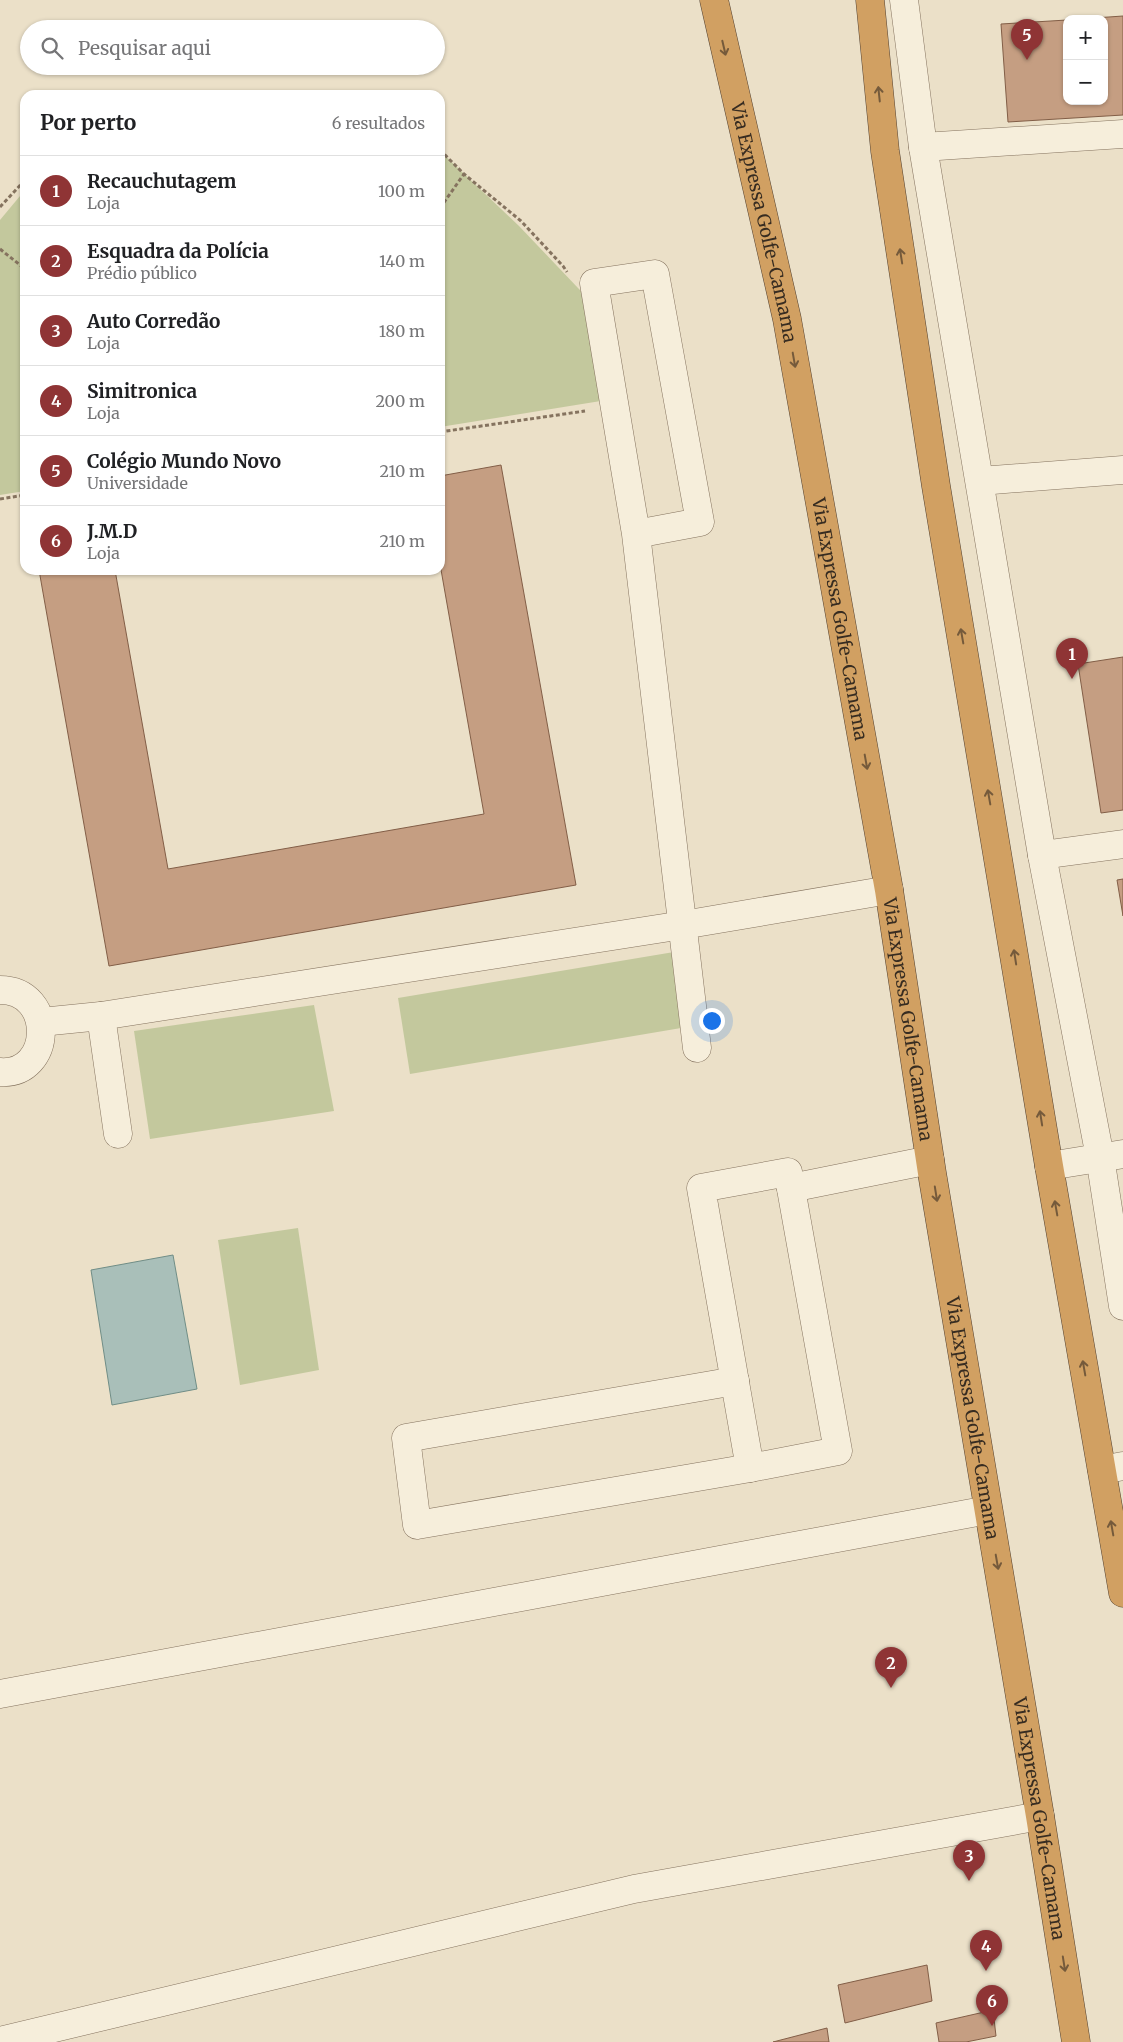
<!DOCTYPE html>
<html lang="pt">
<head>
<meta charset="utf-8">
<style>
	body { margin:0; font-family:Merriweather,serif; background:#f6f6f6; color:#202124 }
	.controls { position:absolute; right:15px; top:15px; display:grid; overflow:hidden; border-radius:10px; box-shadow:0 1px 4px #0004 }
	.controls button { width:45px; height:45px; display:grid; place-items:center; padding:0; border:0; border-bottom:1px solid #e0e0e0; background:#fff; color:#202124; font:25px sans-serif }
	.you { position:absolute; left:711px; top:1020px; width:18px; height:18px; margin:-12px; border:4px solid #fff; border-radius:50%; background:#1a73e8; box-shadow:0 0 0 8px #1a73e833 }
	.badge { display:grid; place-items:center; width:32px; height:32px; border-radius:50%; background:#8f3435; color:#fff; font-size:16px; font-weight:700 }
	.pin { position:absolute; translate:-50% -41px; filter:drop-shadow(0 1px 2px #0008) }
	.pin::after { content:''; position:absolute; top:26px; width:18px; height:15px; background:inherit; clip-path:polygon(0 0,100% 0,50% 100%) }
	.list { margin:0; padding:0; list-style:none }
	h2 { display:flex; justify-content:space-between; align-items:center; height:65px; margin:0; padding:0 20px; font-size:21px }
	h2 small { font-size:16px; font-weight:400; color:#757577 }
	.list li { display:grid; grid-template-columns:32px 1fr auto; gap:15px; align-items:center; box-sizing:border-box; height:70px; padding:0 20px; border-top:1px solid #e0e0e0 }
	.list b { display:block; font-size:19px; white-space:nowrap }
	.list p { margin:0; font-size:16px; white-space:nowrap; color:#757577 }
	.list em { font-size:16px; font-style:normal; color:#757577 }
	.icon { flex:none; width:28px; height:28px; fill:none; stroke:currentColor; stroke-width:2; stroke-linecap:round; stroke-linejoin:round }
	.map { position:relative; flex:none; width:1123px; height:2042px; overflow:hidden }
	.search { position:absolute; background:#fff; box-shadow:0 1px 4px #0004; left:20px; top:20px; width:425px; height:55px; display:flex; align-items:center; gap:12px; box-sizing:border-box; padding:0 18px; border-radius:28px; color:#757577; font-size:19px }
	.panel { position:absolute; background:#fff; box-shadow:0 1px 4px #0004; left:20px; top:90px; width:425px; height:485px; border-radius:15px }
	.map>svg:first-child { display:block }
</style>
</head>
<body>
<div class="map">
<svg width="1123" height="2042" viewBox="0 0 1123 2042">
	<rect width="100%" height="100%" fill="#ebe0c8"/>
	<g fill="#c3c89d">
		<polygon points="440,151 519,226 598,309 613,399 440,427"/>
		<polygon points="25,190 25,491 0,495 0,220"/>
		<polygon points="674,952 687,1027 410,1074 398,998"/>
		<polygon points="314,1005 334,1111 150,1139 134,1031"/>
		<polygon points="298,1228 319,1370 240,1385 218,1240"/>
	</g>
	<polygon fill="#a9bfb9" stroke="#708d86" points="173,1255 197,1389 112,1405 91,1270"/>
	<g fill="#c59e82" stroke="#825e47">
		<polygon points="1123,16 1123,115 1008,122 1001,24 1067,20 1067,101 1104,101 1104,19 1080,19"/>
		<polygon points="501,465 576,885 109,966 39,570 115,570 168,869 484,814 440,564 440,476"/>
		<polygon points="1123,657 1123,810 1101,813 1078,664"/>
		<polygon points="1123,879 1123,916 1117,880"/>
		<polygon points="927,1965 932,2001 845,2023 838,1985"/>
		<polygon points="993,2010 996,2036 966,2042 939,2042 936,2023"/>
		<polygon points="827,2028 829,2042 773,2042"/>
	</g>
	<g fill="none" stroke-linecap="round" stroke-linejoin="round">
		<defs>
			<g id="minor">
				<polyline points="904,0 923,147 1042,855 1100,1157 1123,1306"/>
				<polyline points="923,147 1123,134"/>
				<polyline points="980,481 1123,470"/>
				<polyline points="636,534 700,522 655,274 594,283 636,534 697,1048"/>
				<polyline points="1042,855 1123,844"/>
				<path d="M0,990C56,990 53,1076 0,1072"/>
				<polyline points="101,1016 118,1134"/>
				<polyline points="41,1022 101,1016 683,925 889,890"/>
				<polyline points="1049,1166 1123,1154"/>
				<polygon points="788,1172 838,1451 750,1468 701,1188"/>
				<polyline points="791,1188 930,1160"/>
				<polyline points="735,1381 406,1438 417,1525 750,1468"/>
				<polyline points="1102,1470 1123,1466"/>
				<polyline points="0,1694 988,1510"/>
				<polyline points="0,2041 634,1889 1040,1816"/>
			</g>
			<g id="highway">
				<path id="s1" d="M714,0L787,319L889,890L932,1173L1040,1816L1076,2042"/>
				<polyline points="870,0 885,151 936,486 1049,1166 1123,1593"/>
			</g>
		</defs>
		<use href="#minor" stroke="#85735f" stroke-width="29"/>
		<use href="#highway" stroke="#544232" stroke-width="29"/>
		<g stroke="#85735f" stroke-width="3" stroke-dasharray="4 2.5" stroke-linecap="butt">
			<polyline points="185,95 191,93 262,95"/>
			<polyline points="440,150 464,174 521,221 563,266 567,272"/>
			<polyline points="0,207 25,180"/>
			<polyline points="440,208 464,174"/>
			<polyline points="0,249 25,269"/>
			<polyline points="440,432 585,411"/>
			<polyline points="0,499 25,495"/>
		</g>
		<use href="#minor" stroke="#f6eedb" stroke-width="28"/>
		<use href="#highway" stroke="#d1a062" stroke-width="28"/>
	</g>
	<defs><path id="oneway-shaft" d="M-6 0H5M1.5-3L5.5 0L1.5 3" fill="none" stroke-width="1.6" stroke-linecap="round" stroke-linejoin="round" transform="scale(1.25)"/></defs>
	<g stroke="#755a3b">
		<use href="#oneway-shaft" transform="translate(724 48) rotate(77)"/>
		<use href="#oneway-shaft" transform="translate(879 94) rotate(-96)"/>
		<use href="#oneway-shaft" transform="translate(901 256) rotate(-99)"/>
		<use href="#oneway-shaft" transform="translate(794 360) rotate(80)"/>
		<use href="#oneway-shaft" transform="translate(962 636) rotate(-100)"/>
		<use href="#oneway-shaft" transform="translate(866 762) rotate(80)"/>
		<use href="#oneway-shaft" transform="translate(989 797) rotate(-100)"/>
		<use href="#oneway-shaft" transform="translate(1015 957) rotate(-99)"/>
		<use href="#oneway-shaft" transform="translate(1041 1118) rotate(-99)"/>
		<use href="#oneway-shaft" transform="translate(936 1194) rotate(81)"/>
		<use href="#oneway-shaft" transform="translate(1056 1208) rotate(-100)"/>
		<use href="#oneway-shaft" transform="translate(1084 1368) rotate(-100)"/>
		<use href="#oneway-shaft" transform="translate(1112 1528) rotate(-100)"/>
		<use href="#oneway-shaft" transform="translate(997 1562) rotate(80)"/>
		<use href="#oneway-shaft" transform="translate(1064 1964) rotate(81)"/>
	</g>
	<g text-anchor="middle" dominant-baseline="central" stroke-width="4" stroke-linejoin="round" paint-order="stroke">
		<g font-size="18" fill="#372c21" stroke="#f3ebd7">
			<text stroke="none"><textPath href="#s1" startOffset="228">Via Expressa Golfe-Camama</textPath></text>
			<text stroke="none"><textPath href="#s1" startOffset="632">Via Expressa Golfe-Camama</textPath></text>
			<text stroke="none"><textPath href="#s1" startOffset="1038">Via Expressa Golfe-Camama</textPath></text>
			<text stroke="none"><textPath href="#s1" startOffset="1442">Via Expressa Golfe-Camama</textPath></text>
			<text stroke="none"><textPath href="#s1" startOffset="1848">Via Expressa Golfe-Camama</textPath></text>
		</g>
	</g>
</svg>
<div class="controls">
<button>+</button>
<button>−</button>
</div>
<div class="you"></div>
<div class="pin badge" style="left:1072px;top:679px">1</div>
<div class="pin badge" style="left:891px;top:1688px">2</div>
<div class="pin badge" style="left:969px;top:1881px">3</div>
<div class="pin badge" style="left:986px;top:1971px">4</div>
<div class="pin badge" style="left:1027px;top:60px">5</div>
<div class="pin badge" style="left:992px;top:2026px">6</div>
<div class="search"><svg class="icon" aria-label="search" viewBox="0 0 24 24"><circle cx="10" cy="10" r="6"/><path d="M15 15l6 6"/></svg>Pesquisar aqui</div>
<section class="panel">
<h2>Por perto<small>6 resultados</small></h2>
<ul class="list">
<li><span class="badge">1</span><div><b>Recauchutagem</b><p>Loja</p></div><em>100 m</em></li>
<li><span class="badge">2</span><div><b>Esquadra da Polícia</b><p>Prédio público</p></div><em>140 m</em></li>
<li><span class="badge">3</span><div><b>Auto Corredão</b><p>Loja</p></div><em>180 m</em></li>
<li><span class="badge">4</span><div><b>Simitronica</b><p>Loja</p></div><em>200 m</em></li>
<li><span class="badge">5</span><div><b>Colégio Mundo Novo</b><p>Universidade</p></div><em>210 m</em></li>
<li><span class="badge">6</span><div><b>J.M.D</b><p>Loja</p></div><em>210 m</em></li>
</ul>
</section>
</div>
</body>
</html>
